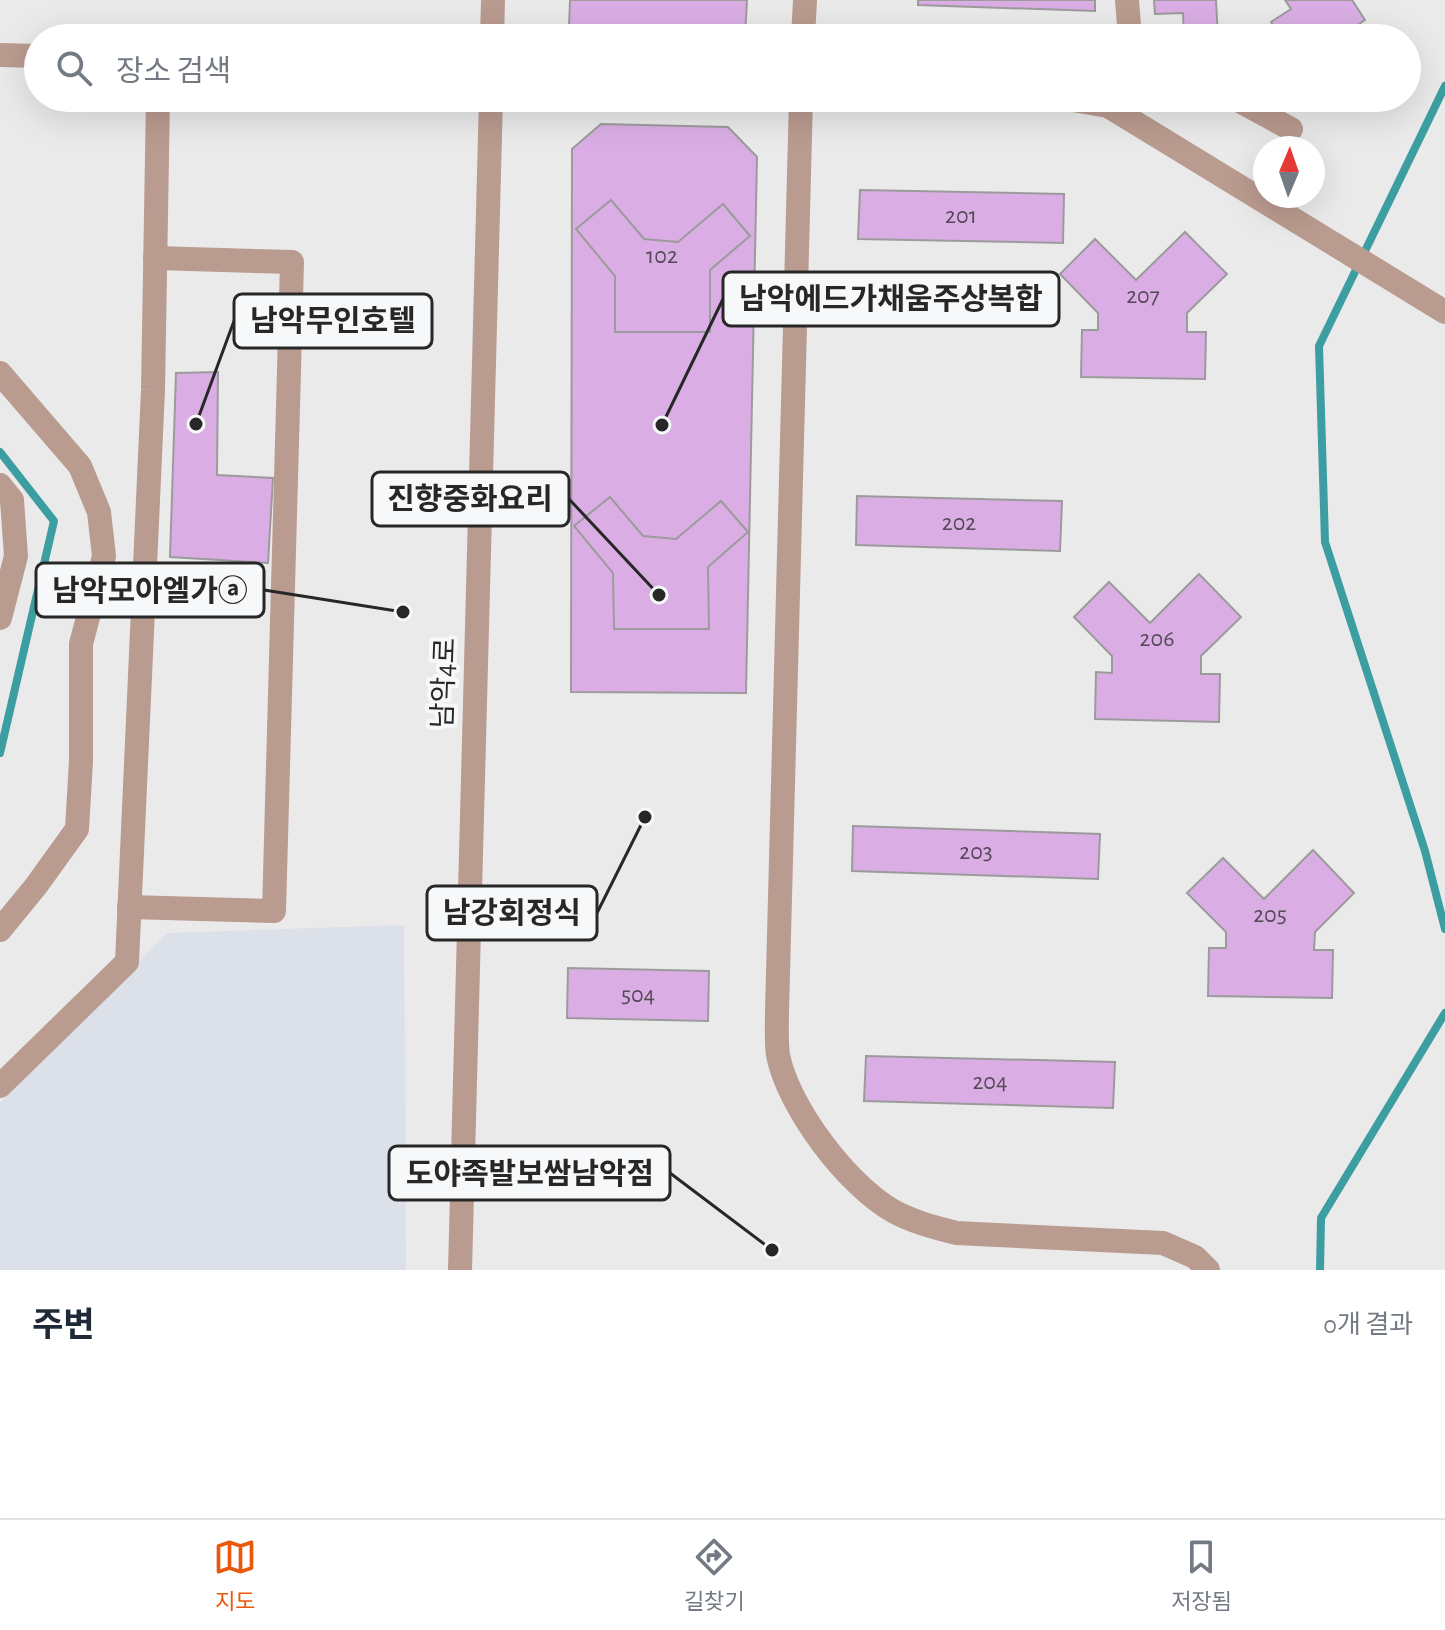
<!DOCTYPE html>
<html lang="ko">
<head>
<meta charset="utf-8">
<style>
	body { margin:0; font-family:"Alegreya Sans","Noto Sans KR",sans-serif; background:#f6f6f7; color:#1f2937 }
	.compass { position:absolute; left:1253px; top:136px; width:72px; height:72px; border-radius:50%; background:#fff; box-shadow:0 8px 32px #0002; rotate:2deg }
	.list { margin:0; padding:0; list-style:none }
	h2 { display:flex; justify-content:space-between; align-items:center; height:104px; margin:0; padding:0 32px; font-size:34px }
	h2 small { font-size:26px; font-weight:400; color:#747a83 }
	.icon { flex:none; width:44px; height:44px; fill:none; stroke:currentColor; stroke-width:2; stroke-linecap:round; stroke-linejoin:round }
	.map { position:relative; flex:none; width:1445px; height:1270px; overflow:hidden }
	.search { position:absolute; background:#fff; box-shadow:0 8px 32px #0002; left:24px; right:24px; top:24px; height:88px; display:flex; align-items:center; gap:20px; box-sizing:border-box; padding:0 28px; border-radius:44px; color:#747a83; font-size:30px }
	.sheet { height:248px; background:#fff }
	nav { display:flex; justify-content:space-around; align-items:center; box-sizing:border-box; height:112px; border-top:2px solid #e0e1e3; background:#fff; font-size:22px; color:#747a83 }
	nav a { display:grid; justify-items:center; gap:4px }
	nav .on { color:#ea580c }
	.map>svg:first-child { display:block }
</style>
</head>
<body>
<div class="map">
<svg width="1445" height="1270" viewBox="0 0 1445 1270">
	<rect width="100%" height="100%" fill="#eaeaeb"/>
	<polygon fill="#dce0e8" points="404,925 406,1270 0,1270 0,1103 167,933"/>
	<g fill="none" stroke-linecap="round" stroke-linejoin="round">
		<g stroke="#3c9ea0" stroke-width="8">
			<polyline points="1445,86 1319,346 1325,542 1425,851 1445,929"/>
			<polyline points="0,452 54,521 0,753"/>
			<polyline points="1320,1270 1321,1218 1445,1013"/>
		</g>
	</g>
	<g fill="#daaee4" stroke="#9c9b9c" stroke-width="2">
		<polygon points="570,0 747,0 745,36 569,27"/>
		<polygon points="918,0 1095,0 1095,11 918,5"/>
		<polygon points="1154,0 1216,0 1218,38 1184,38 1183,13 1155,14"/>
		<polygon points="1285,0 1352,0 1365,20 1338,38 1281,38 1271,22 1291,9"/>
		<polygon points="601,124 728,127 757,157 746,693 571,692 572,149"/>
		<polygon points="860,190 1064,194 1063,243 858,239"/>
		<polygon points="611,200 644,239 678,242 723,204 750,236 710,270 710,332 615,332 615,276 576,229"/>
		<polygon points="1185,232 1227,274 1187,313 1187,332 1206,332 1205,379 1081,377 1082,330 1098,330 1098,313 1060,274 1095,239 1136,280"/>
		<polygon points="218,372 217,475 273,478 268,563 170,557 176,373"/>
		<polygon points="857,496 1062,501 1060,551 856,545"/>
		<polygon points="610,497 643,536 676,539 721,501 748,532 708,567 709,629 614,629 613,573 574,526"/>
		<polygon points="1199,574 1241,617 1201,656 1201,674 1220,674 1219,722 1095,719 1096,672 1112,673 1112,656 1074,617 1109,582 1150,623"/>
		<polygon points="853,826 1100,834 1098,879 852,871"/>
		<polygon points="1313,850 1354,893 1315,932 1314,950 1333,950 1332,998 1208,996 1209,948 1226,948 1226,932 1187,893 1223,858 1264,899"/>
		<polygon points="568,968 709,971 708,1021 567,1018"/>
		<polygon points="866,1056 1115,1062 1113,1108 864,1101"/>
	</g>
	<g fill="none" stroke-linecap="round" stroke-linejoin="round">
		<g stroke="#ba9b8f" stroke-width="24">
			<polyline points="1127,0 1130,38"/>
			<polyline points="492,38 493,0"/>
			<polyline points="803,38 805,0"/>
			<polyline points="0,55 38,56"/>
			<path d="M801,98L777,1012C777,1026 776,1042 778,1055C788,1107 847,1185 893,1211C913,1222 934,1227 956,1233L1163,1243L1195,1257L1208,1270"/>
			<polyline points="1061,98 1108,106 1445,312"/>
			<polyline points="1234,98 1291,129"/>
			<polyline points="0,373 80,466 99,512 104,556 81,644 81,761 77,829 36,886 0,930"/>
			<polyline points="0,485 12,500 16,556 0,618"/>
			<polyline points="129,907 274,911 292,262 155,258"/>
			<polyline points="0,1086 127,962 153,390 158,98"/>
			<polyline points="460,1270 491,98"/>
		</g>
	</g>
	<g text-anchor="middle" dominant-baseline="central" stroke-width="8" stroke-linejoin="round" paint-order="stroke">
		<g font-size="24" fill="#544957">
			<text x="961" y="216">201</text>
			<text x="662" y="256">102</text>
			<text x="1143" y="296">207</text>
			<text x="959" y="523">202</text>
			<text x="1157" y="639">206</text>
			<text x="976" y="852">203</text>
			<text x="1270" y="915">205</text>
			<text x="638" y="995">504</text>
			<text x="990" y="1082">204</text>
		</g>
		<g font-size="28" fill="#272728" stroke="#f7f8f9">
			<text transform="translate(445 683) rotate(-88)">남악4로</text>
		</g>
	</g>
	<path fill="none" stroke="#272728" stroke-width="3" d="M662 425L723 299M196 424L234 321M659 595L569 499M403 612L264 590M645 817L597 913M772 1250L670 1173"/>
	<g fill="#272728" stroke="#f7f8f9" stroke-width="3">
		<circle cx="662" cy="425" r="8"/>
		<circle cx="196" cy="424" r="8"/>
		<circle cx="659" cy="595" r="8"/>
		<circle cx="403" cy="612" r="8"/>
		<circle cx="645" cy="817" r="8"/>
		<circle cx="772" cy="1250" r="8"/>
	</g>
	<g fill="#f7f8f9" stroke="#272728" stroke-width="3">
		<rect x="723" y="272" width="336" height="54" rx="8"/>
		<rect x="234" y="294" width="198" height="54" rx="8"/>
		<rect x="372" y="472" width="197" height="54" rx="8"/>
		<rect x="36" y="563" width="228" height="54" rx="8"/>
		<rect x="427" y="886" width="170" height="54" rx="8"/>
		<rect x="389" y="1146" width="281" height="54" rx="8"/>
	</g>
	<g font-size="30" text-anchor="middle" font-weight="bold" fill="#272728">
		<text x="891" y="309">남악에드가채움주상복합</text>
		<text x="333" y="331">남악무인호텔</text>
		<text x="470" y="509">진향중화요리</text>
		<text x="150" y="601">남악모아엘가ⓐ</text>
		<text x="512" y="923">남강회정식</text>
		<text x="530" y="1184">도야족발보쌈남악점</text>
	</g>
</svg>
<svg class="compass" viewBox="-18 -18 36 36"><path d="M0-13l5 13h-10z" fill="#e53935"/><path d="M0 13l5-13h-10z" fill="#747a83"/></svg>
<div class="search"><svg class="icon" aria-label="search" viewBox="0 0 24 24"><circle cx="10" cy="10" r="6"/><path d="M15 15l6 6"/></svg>장소 검색</div>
</div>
<section class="sheet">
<h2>주변<small>0개 결과</small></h2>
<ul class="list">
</ul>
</section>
<nav>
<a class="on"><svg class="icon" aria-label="map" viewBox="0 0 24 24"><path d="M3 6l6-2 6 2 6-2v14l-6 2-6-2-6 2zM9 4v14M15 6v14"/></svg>지도</a>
<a><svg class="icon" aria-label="directions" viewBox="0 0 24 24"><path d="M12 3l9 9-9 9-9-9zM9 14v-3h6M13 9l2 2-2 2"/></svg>길찾기</a>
<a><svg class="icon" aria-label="saved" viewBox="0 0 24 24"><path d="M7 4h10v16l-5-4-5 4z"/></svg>저장됨</a>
</nav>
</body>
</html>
